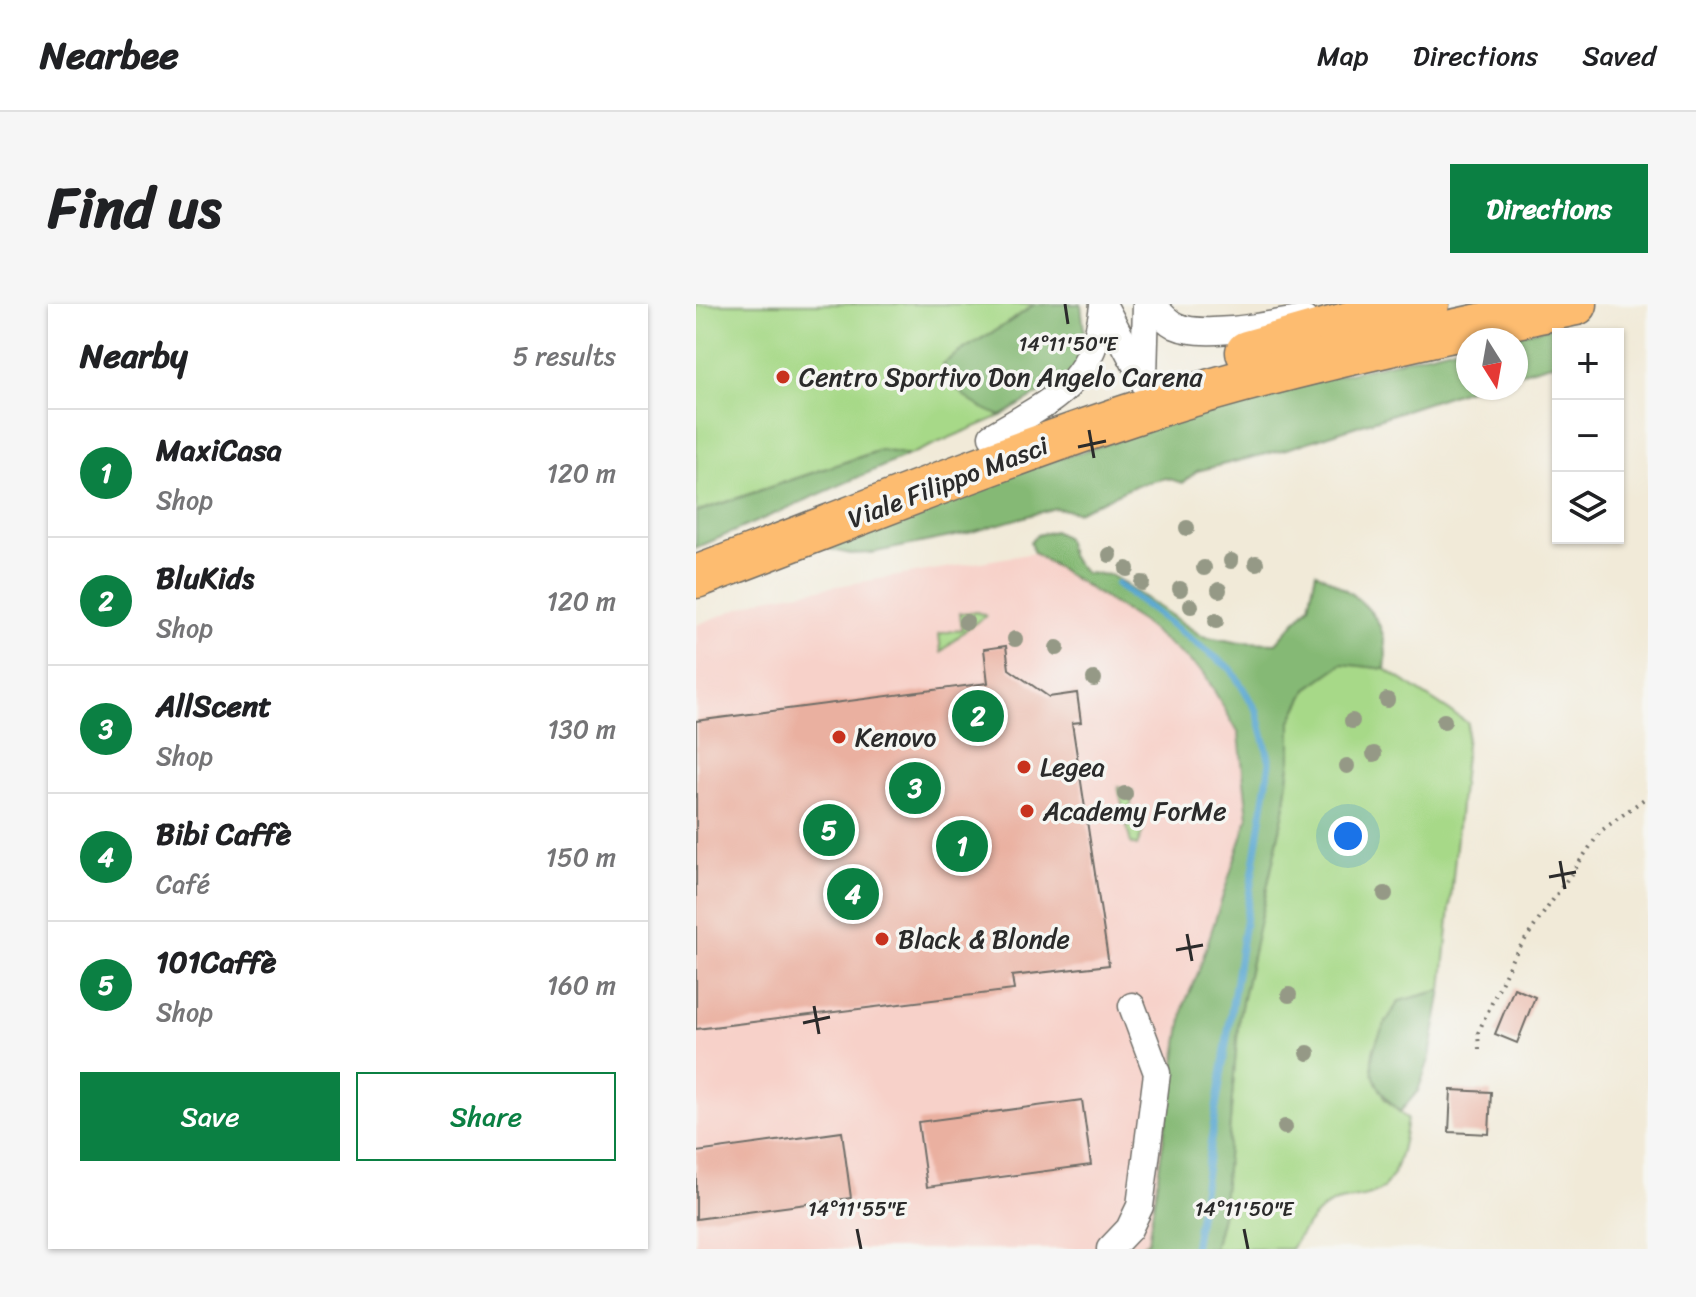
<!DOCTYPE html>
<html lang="en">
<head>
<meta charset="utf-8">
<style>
	body { margin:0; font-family:Sriracha,sans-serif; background:#f6f6f6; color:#202124 }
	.controls { position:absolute; right:24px; top:24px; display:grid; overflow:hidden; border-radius:0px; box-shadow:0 2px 6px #0004 }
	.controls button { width:72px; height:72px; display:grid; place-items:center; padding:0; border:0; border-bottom:2px solid #e0e0e0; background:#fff; color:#202124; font:40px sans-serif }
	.compass { position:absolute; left:760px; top:24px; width:72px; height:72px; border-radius:50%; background:#fff; box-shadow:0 2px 6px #0004; rotate:169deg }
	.you { position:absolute; left:652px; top:532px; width:28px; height:28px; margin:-20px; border:6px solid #fff; border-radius:50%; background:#1a73e8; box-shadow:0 0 0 12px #1a73e833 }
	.badge { display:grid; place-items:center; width:52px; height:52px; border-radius:50%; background:#0b8043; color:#fff; font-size:26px; font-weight:700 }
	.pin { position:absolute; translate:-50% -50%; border:4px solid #fff; box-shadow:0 2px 8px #0006 }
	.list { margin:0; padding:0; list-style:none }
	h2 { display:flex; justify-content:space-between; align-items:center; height:104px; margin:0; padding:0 32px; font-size:34px }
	h2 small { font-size:26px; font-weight:400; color:#757577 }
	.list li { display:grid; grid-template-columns:52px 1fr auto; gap:24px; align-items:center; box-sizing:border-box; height:128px; padding:0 32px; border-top:2px solid #e0e0e0 }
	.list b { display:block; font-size:30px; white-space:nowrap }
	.list p { margin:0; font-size:26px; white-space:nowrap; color:#757577 }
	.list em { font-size:26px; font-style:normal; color:#757577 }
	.actions { display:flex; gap:16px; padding:24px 32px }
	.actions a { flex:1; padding:18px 0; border:2px solid #0b8043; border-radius:0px; text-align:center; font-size:28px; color:#0b8043 }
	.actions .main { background:#0b8043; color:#fff }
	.icon { flex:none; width:44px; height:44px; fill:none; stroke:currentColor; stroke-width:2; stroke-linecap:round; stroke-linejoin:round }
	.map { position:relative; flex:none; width:952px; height:945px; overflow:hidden; border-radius:0px }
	header { display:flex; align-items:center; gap:48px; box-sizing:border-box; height:112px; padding:0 40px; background:#fff; border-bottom:2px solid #e0e0e0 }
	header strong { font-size:38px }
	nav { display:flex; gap:44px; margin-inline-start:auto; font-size:28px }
	.intro { display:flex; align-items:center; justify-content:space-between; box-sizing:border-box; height:192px; padding:0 48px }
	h1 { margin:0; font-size:56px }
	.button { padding:20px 36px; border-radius:0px; background:#0b8043; color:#fff; font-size:28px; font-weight:700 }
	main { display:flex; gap:48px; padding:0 48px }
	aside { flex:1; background:#fff; border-radius:0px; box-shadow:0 2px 6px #0004 }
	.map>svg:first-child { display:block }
</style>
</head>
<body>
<header>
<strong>Nearbee</strong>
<nav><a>Map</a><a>Directions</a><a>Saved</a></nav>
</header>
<div class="intro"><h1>Find us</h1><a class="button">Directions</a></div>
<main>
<aside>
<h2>Nearby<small>5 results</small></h2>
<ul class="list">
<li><span class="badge">1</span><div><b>MaxiCasa</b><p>Shop</p></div><em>120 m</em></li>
<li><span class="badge">2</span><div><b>BluKids</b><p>Shop</p></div><em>120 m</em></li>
<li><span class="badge">3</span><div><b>AllScent</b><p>Shop</p></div><em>130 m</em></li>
<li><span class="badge">4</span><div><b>Bibi Caffè</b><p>Café</p></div><em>150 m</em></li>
<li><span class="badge">5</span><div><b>101Caffè</b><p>Shop</p></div><em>160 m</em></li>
</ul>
<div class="actions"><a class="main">Save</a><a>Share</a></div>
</aside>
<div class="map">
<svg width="952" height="945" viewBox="0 0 952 945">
	<rect width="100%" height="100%" fill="#f6f6f2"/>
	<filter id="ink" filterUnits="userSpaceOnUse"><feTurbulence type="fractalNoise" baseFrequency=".0125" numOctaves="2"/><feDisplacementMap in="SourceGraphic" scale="16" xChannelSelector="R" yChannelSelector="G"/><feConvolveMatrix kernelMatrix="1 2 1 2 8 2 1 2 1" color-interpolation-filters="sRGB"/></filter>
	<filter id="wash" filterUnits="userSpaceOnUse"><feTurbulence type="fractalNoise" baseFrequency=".006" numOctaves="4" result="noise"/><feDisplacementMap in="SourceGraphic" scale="32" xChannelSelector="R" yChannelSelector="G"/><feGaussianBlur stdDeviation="1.8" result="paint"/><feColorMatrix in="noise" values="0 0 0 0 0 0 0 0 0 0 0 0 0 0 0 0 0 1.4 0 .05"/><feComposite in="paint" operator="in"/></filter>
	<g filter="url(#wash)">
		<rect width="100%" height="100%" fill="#f1ead8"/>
		<polygon fill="#f7d1c9" points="338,249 446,318 508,369 543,430 552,514 502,669 488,701 452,938 442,945 0,945 0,321 70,294"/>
		<g fill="#a7d988" stroke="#69825a" stroke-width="2">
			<path d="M0,0H338C310,24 276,37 247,60L305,112L213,151L184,146L0,208Z"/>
			<polygon points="281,308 290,312 272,324 245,348 243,330 266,325 264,309"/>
			<path d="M646,359L689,365L772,419L746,686L703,697L688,794L711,815C708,834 703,866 690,881C677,896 654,893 637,899C623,903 602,932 595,945H518L526,912L543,712L588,507L595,453V417L612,384Z"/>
			<polygon points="422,483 437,487 432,521 448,524 441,542 435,540"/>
		</g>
		<g fill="#85b974" stroke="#587250" stroke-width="2">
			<path d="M338,0H385L389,36L378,69L305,112C272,100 263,91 247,60C276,37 310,24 338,0Z"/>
			<polygon points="861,22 862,58 820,70 820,36 791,36"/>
			<polygon points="772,40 772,84 776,84 594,144 501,167 487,179 470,174 441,181 381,208 359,204 269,230 175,249 154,250 125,243 262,187 570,89"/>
			<polygon points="185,146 213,151 0,244 0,208"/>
			<path d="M358,227L370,234L374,252L389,269L415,271L506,332L540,338L580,339L613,302L620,268C662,292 696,312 689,365L646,360L612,384L595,417V453L588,507L543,712L526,912L518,945H442L452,937L488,701L502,669L552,514L543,430L508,369L446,318L338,249L334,238L341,231Z"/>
			<path d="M746,686L734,753L722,787L704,808C659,767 675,742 703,697Z"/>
		</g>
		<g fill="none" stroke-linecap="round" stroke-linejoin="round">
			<polyline stroke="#56a6d0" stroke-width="7" points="421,280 535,365 561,407 574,458 498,945"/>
		</g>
		<g id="blocks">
			<g fill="#eab0a0">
				<polygon points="310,342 313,365 353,393 381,389 385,418 376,419 413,661 316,672 318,686 0,725 0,417 292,379 288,345"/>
				<polygon points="818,684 839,693 821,739 799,730"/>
				<polygon points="755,786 795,788 793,830 753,828"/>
				<polygon points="386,796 395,861 231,883 222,818"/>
				<polygon points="146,828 155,894 0,915 0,848"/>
			</g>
		</g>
	</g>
	<g filter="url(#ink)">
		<use href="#blocks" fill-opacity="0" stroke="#706e68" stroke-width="2"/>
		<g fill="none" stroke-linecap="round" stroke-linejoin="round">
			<defs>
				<g id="minor">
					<polyline points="407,0 448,77 457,104"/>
					<path d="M456,0C463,8 470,17 480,22C508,35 576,20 608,15"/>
					<polyline points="448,73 450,0"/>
					<path d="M296,132C358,95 397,81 407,2"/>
					<polyline points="414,945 433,925 444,902 461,769 436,702"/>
				</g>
				<g id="primary">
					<polyline points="551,48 695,7 732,0"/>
					<path d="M0,273C151,216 301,154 455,104C594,60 738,31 880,0"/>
				</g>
			</defs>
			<use href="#minor" stroke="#706e68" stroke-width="29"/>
			<use href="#primary" stroke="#706e68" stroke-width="45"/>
			<polyline stroke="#706e68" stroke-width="4" stroke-dasharray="2 6" stroke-linecap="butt" points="783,745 782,729 817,653 905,527 952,492"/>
			<use href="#minor" stroke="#fff" stroke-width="26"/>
			<use href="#primary" stroke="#fdbc70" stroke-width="42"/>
		</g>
		<g fill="#959986">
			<circle cx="491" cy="224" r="8"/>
			<circle cx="414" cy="251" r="8"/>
			<circle cx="535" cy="257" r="8"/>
			<circle cx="560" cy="259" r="8"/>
			<circle cx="508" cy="264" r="8"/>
			<circle cx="431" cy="265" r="8"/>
			<circle cx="446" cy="279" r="8"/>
			<circle cx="484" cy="285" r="8"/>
			<circle cx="523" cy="286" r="8"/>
			<circle cx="495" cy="302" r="8"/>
			<circle cx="520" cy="317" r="8"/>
			<circle cx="270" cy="318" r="8"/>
			<circle cx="319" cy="335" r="8"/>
			<circle cx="361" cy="344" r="8"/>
			<circle cx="398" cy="375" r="8"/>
			<circle cx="691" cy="396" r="8"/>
			<circle cx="656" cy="417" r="8"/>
			<circle cx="748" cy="417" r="8"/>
			<circle cx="678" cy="450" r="8"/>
			<circle cx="651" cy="462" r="8"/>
			<circle cx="429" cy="490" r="8"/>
			<circle cx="689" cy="590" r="8"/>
			<circle cx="593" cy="691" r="8"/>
			<circle cx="612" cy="749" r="8"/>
			<circle cx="589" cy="823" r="8"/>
		</g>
	</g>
	<path fill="none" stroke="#2b2b2b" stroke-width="3" d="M369,0L372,20M393,126L398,154M382,143L410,137M864,557L869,585M853,573L880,568M491,630L496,657M480,646L507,641M118,702L123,730M107,719L134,713M161,925L165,945M548,925L552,945"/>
	<g fill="#c8321e" stroke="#f6f6f2" stroke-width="3">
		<circle cx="87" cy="73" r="8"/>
		<circle cx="143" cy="433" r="8"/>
		<circle cx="328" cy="463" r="8"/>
		<circle cx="331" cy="507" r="8"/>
		<circle cx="186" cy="635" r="8"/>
	</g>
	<g text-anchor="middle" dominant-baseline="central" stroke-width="7" stroke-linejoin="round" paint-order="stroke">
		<g font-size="26" fill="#2b2b2b" stroke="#f6f6f2" text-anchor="start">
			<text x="103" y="73">Centro Sportivo Don Angelo Carena</text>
			<text x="159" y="433">Kenovo</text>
			<text x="344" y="463">Legea</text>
			<text x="347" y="507">Academy ForMe</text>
			<text x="202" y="635">Black &amp; Blonde</text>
		</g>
		<g font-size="26" fill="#2b2b2b" stroke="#f6f6f2">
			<text transform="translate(252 178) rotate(-21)">Viale Filippo Masci</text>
		</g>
	</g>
	<g font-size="20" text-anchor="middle" fill="#2b2b2b" stroke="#f6f6f2" stroke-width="7" stroke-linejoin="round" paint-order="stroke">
		<text x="372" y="47">14°11'50"E</text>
		<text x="161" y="912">14°11'55"E</text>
		<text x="548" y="912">14°11'50"E</text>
	</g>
</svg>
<div class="controls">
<button>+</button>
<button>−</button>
<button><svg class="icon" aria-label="layers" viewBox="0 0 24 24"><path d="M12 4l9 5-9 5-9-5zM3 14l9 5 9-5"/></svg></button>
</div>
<svg class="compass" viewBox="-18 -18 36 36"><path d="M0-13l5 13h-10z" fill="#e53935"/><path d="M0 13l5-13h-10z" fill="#757577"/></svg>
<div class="you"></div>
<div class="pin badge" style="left:266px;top:542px">1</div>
<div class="pin badge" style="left:282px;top:412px">2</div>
<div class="pin badge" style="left:219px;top:484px">3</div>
<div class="pin badge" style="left:157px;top:590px">4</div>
<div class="pin badge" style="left:133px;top:526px">5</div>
</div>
</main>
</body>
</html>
